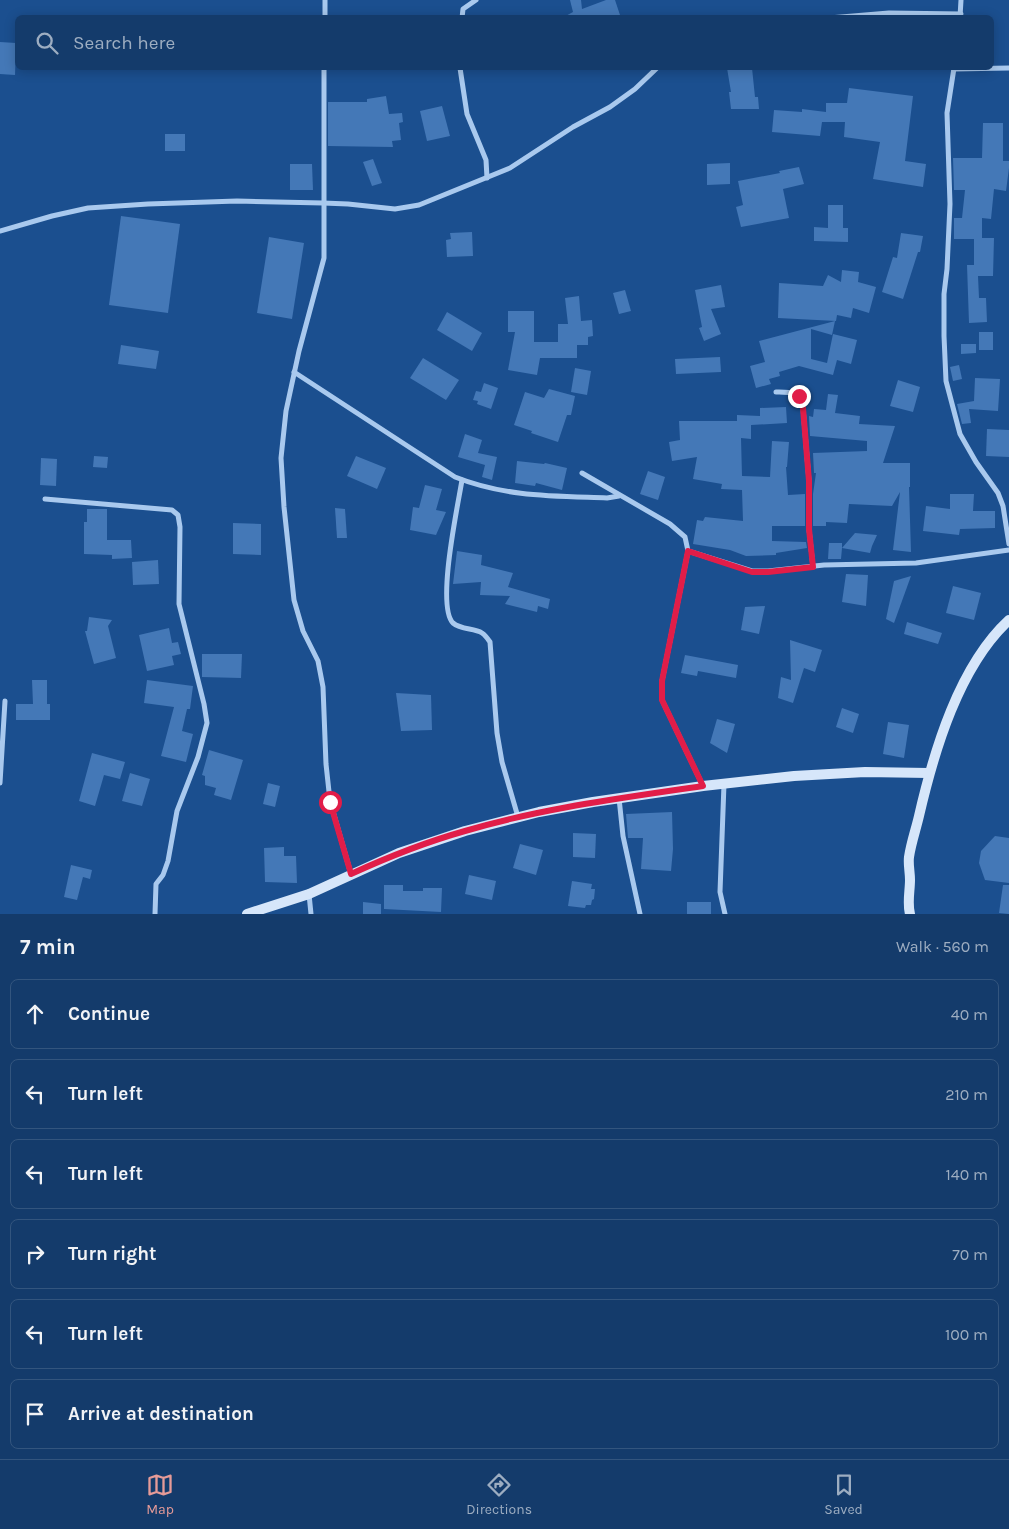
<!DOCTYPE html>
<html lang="en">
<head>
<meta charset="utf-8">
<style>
	body { margin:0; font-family:Karla,sans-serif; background:#1d4271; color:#f1f3f6 }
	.stop { position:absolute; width:15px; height:15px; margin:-11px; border:4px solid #e11d48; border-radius:50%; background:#fff }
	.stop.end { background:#e11d48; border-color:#fff; box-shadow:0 1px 5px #0008 }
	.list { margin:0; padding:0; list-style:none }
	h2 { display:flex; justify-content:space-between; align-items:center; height:65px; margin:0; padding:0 20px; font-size:21px }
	h2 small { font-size:16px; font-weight:400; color:#9dadc1 }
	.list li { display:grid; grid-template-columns:32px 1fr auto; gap:15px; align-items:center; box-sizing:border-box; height:70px; margin:0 10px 10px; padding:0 10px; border:1px solid #33557e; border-radius:8px }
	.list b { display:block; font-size:19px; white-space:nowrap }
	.list em { font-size:16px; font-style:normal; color:#9dadc1 }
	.icon { flex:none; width:28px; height:28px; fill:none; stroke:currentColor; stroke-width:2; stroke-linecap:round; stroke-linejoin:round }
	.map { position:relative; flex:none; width:1009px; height:914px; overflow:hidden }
	.search { position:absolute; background:#143b6b; box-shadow:0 2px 12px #0003; left:15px; right:15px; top:15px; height:55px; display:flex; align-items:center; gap:12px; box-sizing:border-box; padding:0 18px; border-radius:8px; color:#9dadc1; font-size:19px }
	.sheet { height:545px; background:#143b6b }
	nav { display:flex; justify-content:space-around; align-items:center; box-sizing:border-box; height:70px; border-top:1px solid #33557e; background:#143b6b; font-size:14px; color:#9dadc1 }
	nav a { display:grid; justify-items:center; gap:2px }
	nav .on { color:#e69b98 }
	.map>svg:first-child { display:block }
</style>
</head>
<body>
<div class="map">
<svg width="1009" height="914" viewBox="0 0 1009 914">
	<rect width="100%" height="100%" fill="#1b4f8f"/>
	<g fill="#4478b7">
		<polygon points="570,0 581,0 582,9 606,0 615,0 621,18 562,18 573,12"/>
		<polygon points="0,42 16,43 15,75 0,74"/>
		<polygon points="727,68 752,68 755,97 758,97 759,109 731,109 729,92 731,92"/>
		<polygon points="849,88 913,96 905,161 926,164 923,187 873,179 880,142 844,137 845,122 822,122 820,136 772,132 774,110 802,112 802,109 826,112 826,103 847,103"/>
		<polygon points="386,96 389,114 402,113 403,122 399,123 401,140 392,141 393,147 328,146 328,102 367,102 367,99"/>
		<polygon points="442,106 450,136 427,141 420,111"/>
		<polygon points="983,123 1003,123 1003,161 1009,161 1009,168 1006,191 994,189 991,219 982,218 982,238 994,238 993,276 978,276 979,298 986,298 987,322 969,323 967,265 974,265 974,239 954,239 954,218 962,218 965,190 954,190 953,158 982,158"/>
		<rect x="165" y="134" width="20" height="17"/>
		<polygon points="373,159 382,183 372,186 363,162"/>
		<polygon points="730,163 730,184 707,185 707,164"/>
		<polygon points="290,164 312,164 313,190 290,190"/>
		<polygon points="799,167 804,184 783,189 789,218 741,227 736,207 743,205 738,181 780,173 779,171"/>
		<polygon points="828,205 843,205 843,228 848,228 848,242 814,241 814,227 828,228"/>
		<polygon points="121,216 180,224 168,313 109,305"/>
		<polygon points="472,232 473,256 447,257 446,240 451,239 450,233"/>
		<polygon points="901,233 923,236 920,252 918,252 903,299 882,292 893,257 897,258"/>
		<polygon points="269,237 304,243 292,319 257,313"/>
		<polygon points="842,270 859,272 858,282 876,287 869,313 853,308 851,318 837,315 836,321 778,318 779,283 823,286 828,275 841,282"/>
		<polygon points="721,285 725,307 711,309 721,334 704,341 699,328 702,327 695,290"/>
		<polygon points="625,290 631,311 619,314 613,293"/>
		<polygon points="579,296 581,321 592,320 593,336 588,337 588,345 577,345 577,358 540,358 537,375 508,370 515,332 508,332 508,311 534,311 534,342 558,342 558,324 568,324 565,298"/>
		<polygon points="447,312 482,333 472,351 437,330"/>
		<polygon points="835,321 832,335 811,329 811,359 827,363 833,334 857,340 851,364 837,360 833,375 799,366 779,372 780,376 769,379 771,384 756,388 750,366 765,362 759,341"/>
		<rect x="979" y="332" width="14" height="18"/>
		<polygon points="961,344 976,344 976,353 961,354"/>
		<polygon points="121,345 159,351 156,369 118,364"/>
		<polygon points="720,357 721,372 676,374 675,359"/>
		<polygon points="423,358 459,380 446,400 410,378"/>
		<polygon points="959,365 962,379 953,381 950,367"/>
		<polygon points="575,368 591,371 587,395 571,392"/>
		<polygon points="975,378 1000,379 998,411 969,409 971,423 962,424 957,404 974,401"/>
		<polygon points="898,380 920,387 913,412 890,406"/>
		<polygon points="484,383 498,388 491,409 477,404 478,401 473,400 476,391 481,392"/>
		<polygon points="549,389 575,396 571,415 567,415 558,442 531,433 532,431 514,425 525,392 544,398"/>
		<polygon points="828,394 838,395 835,413 860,416 859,424 895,426 883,463 910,463 910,487 909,487 911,552 893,550 900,492 892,506 849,504 847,523 826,522 826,526 813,526 813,494 816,473 814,473 813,453 867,451 867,441 810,436 809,416 813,417 814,409 826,410"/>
		<polygon points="786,407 787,423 751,425 751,439 741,438 742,476 770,477 772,441 789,442 787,467 786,467 788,495 805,494 805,526 772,526 772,541 806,542 807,548 776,553 776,555 746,556 730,550 693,544 697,520 703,521 705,517 743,521 742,490 721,489 722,484 693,479 697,457 672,461 669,442 680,440 679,421 737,421 737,415 760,416 760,408"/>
		<polygon points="987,429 1009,430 1009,457 986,456"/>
		<polygon points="465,434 482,440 478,453 497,457 492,480 482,477 485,465 458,457"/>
		<polygon points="94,456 108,457 107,468 93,467"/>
		<polygon points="356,456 386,468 377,489 347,476"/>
		<polygon points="41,458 57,459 56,486 40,485"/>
		<polygon points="517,461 544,464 545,463 567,468 562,490 536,483 535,486 515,483"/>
		<polygon points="648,471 665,477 658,500 640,494"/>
		<polygon points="425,485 442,489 436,510 446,512 436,535 410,530 413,507 419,508"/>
		<polygon points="950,494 974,494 973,511 995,511 995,528 960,529 959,535 923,531 926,506 950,509"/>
		<polygon points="335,508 345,509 347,538 337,538"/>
		<polygon points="87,509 107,509 107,540 131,540 132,558 112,559 112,555 84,554 84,522 87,522"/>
		<polygon points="233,523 261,524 261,555 233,554"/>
		<polygon points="855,533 877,535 872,546 870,553 842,548 841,559 828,559 829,543 842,543 842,548"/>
		<polygon points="457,551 482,555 481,565 513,573 508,587 550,599 548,609 538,606 537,612 505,604 510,596 480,595 481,582 453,584"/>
		<polygon points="158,560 159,584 133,585 132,562"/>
		<polygon points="846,574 868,575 866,606 842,602"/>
		<polygon points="911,576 894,623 886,619 894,581"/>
		<polygon points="953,586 981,593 974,620 946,613"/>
		<polygon points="765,606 759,634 741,630 745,607"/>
		<polygon points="89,617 112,620 108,626 116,658 94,664 85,631 87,631"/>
		<polygon points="907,622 942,633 938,644 904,634"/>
		<polygon points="169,628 172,643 178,642 181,654 172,656 174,665 147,671 139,635"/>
		<polygon points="790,640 822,650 815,672 804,668 793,703 778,698 781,677 791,680"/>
		<polygon points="202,654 242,654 241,678 202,677"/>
		<polygon points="685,655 738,665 736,678 698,671 697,676 681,673"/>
		<polygon points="32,680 47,680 47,704 50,704 50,720 16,720 16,704 33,704"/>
		<polygon points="147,680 193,686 190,709 187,709 182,731 193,734 186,762 161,756 174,707 144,703"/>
		<polygon points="396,693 431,695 432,730 401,731"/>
		<polygon points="842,708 859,714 853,733 836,727"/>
		<polygon points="717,719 735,724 727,753 710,743"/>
		<polygon points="888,722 909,725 904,758 883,754"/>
		<polygon points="209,750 243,760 231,800 214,795 216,788 205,785 205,776 202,775"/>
		<polygon points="92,753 125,762 120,779 104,775 95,806 79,801"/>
		<polygon points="130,773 150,779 142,806 122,801"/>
		<polygon points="268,783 280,786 275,807 263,804"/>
		<polygon points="672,812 673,849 671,871 641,869 643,838 628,838 626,814"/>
		<polygon points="573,833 596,834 595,858 573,857"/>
		<polygon points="995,836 1009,838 1009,883 985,880 979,863 981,851"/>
		<polygon points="520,844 543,850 536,875 513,868"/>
		<polygon points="284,847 284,856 296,856 297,883 265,882 264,848"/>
		<polygon points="71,865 92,870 90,879 83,877 77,900 64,897"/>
		<polygon points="469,875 496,881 492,900 465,894"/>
		<polygon points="572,881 592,884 591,889 595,889 594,899 592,900 591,905 586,905 585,908 568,906"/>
		<polygon points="384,885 403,885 403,891 423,891 423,888 442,888 441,912 384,909"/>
		<polygon points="1003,885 1009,885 1009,914 999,913"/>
		<polygon points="363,902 381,904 381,914 363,914"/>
		<rect x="687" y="902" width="24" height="12"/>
	</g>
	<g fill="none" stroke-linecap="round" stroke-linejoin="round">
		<g stroke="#a9c9ee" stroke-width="5">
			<polyline points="960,17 961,0"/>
			<polyline points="325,18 325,0"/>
			<polyline points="462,18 463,9 476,0"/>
			<polyline points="829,18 889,13 961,14"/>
			<polyline points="324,68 324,258 299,351 286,411 281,458 284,507 294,600 303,631 318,661 323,687 326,764 330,801 351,874"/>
			<polyline points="460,68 467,114 486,160 487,178"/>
			<polyline points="954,68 947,113 950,204 947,269 944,294 944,336 946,381 960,434 976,462 998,493 1003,506 1009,544"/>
			<polyline points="954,69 1009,68"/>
			<polyline points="0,231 52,216 88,208 148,204 237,201 323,203 348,204 395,209 419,205 510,168 573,127 610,107 635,89 657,68"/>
			<path d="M294,372L455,477C505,497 554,496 607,498L619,496"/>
			<path d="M776,392C792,392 797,391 803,408L809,481V529L813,567"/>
			<polyline points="582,473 670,524 685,537 688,551 662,681 662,700 703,786"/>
			<path d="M462,480C458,505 436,606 453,623C461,630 474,628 482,633C485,635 488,639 490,642L497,733L502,762L518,817"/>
			<polyline points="45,499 172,510 178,515 180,527 179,604 204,704 207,723 198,757 177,811 168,861 163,875 156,884 155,914"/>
			<polyline points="688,551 752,571 768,571 824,565 916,563 1009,550"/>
			<polyline points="0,783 5,701"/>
			<polyline points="724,784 720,892 725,914"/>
			<polyline points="619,798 623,836 640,914"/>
			<polyline points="309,894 311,914"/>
		</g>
		<g stroke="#d6e6fa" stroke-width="10">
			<polyline points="247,914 309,894 399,853 465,831 539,812 593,802 703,786 794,776 865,772 929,773"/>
			<path d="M910,914C907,903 910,891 910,880C910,872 908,864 909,857C911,843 916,829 919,816C934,751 959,666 1009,620"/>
		</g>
	</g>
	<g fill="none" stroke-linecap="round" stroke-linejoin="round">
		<path stroke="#e11d48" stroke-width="6" d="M330,802L351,874C388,857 426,842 465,831C542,808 623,798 703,786L662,700V681L688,551L752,572H768L813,567L809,529V481L803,408L799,396"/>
	</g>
</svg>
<div class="stop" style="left:330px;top:802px"></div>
<div class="stop end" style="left:799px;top:396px"></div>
<div class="search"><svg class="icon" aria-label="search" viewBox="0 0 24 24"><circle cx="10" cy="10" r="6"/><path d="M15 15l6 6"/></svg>Search here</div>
</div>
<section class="sheet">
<h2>7 min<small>Walk · 560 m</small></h2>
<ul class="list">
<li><svg class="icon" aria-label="ahead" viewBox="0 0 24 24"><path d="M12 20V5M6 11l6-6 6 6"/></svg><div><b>Continue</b></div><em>40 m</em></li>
<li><svg class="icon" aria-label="left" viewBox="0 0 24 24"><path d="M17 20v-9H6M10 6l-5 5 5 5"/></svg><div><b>Turn left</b></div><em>210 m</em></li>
<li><svg class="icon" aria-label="left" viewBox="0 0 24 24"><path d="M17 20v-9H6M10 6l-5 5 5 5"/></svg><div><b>Turn left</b></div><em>140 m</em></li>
<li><svg class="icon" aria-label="right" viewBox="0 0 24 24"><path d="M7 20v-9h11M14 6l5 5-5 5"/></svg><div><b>Turn right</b></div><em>70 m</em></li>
<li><svg class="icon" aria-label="left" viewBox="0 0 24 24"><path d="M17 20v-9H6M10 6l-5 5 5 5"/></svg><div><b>Turn left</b></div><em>100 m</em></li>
<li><svg class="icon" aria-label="arrive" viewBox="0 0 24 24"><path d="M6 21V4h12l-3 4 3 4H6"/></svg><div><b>Arrive at destination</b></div></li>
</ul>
</section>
<nav>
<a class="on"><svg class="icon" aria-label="map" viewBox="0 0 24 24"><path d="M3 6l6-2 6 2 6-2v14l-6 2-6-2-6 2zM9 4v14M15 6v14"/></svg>Map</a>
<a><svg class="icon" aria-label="directions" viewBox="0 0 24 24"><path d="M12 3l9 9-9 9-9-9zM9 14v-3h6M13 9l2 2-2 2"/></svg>Directions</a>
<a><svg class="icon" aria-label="saved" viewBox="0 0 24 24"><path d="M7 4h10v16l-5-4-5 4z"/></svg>Saved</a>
</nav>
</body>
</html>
